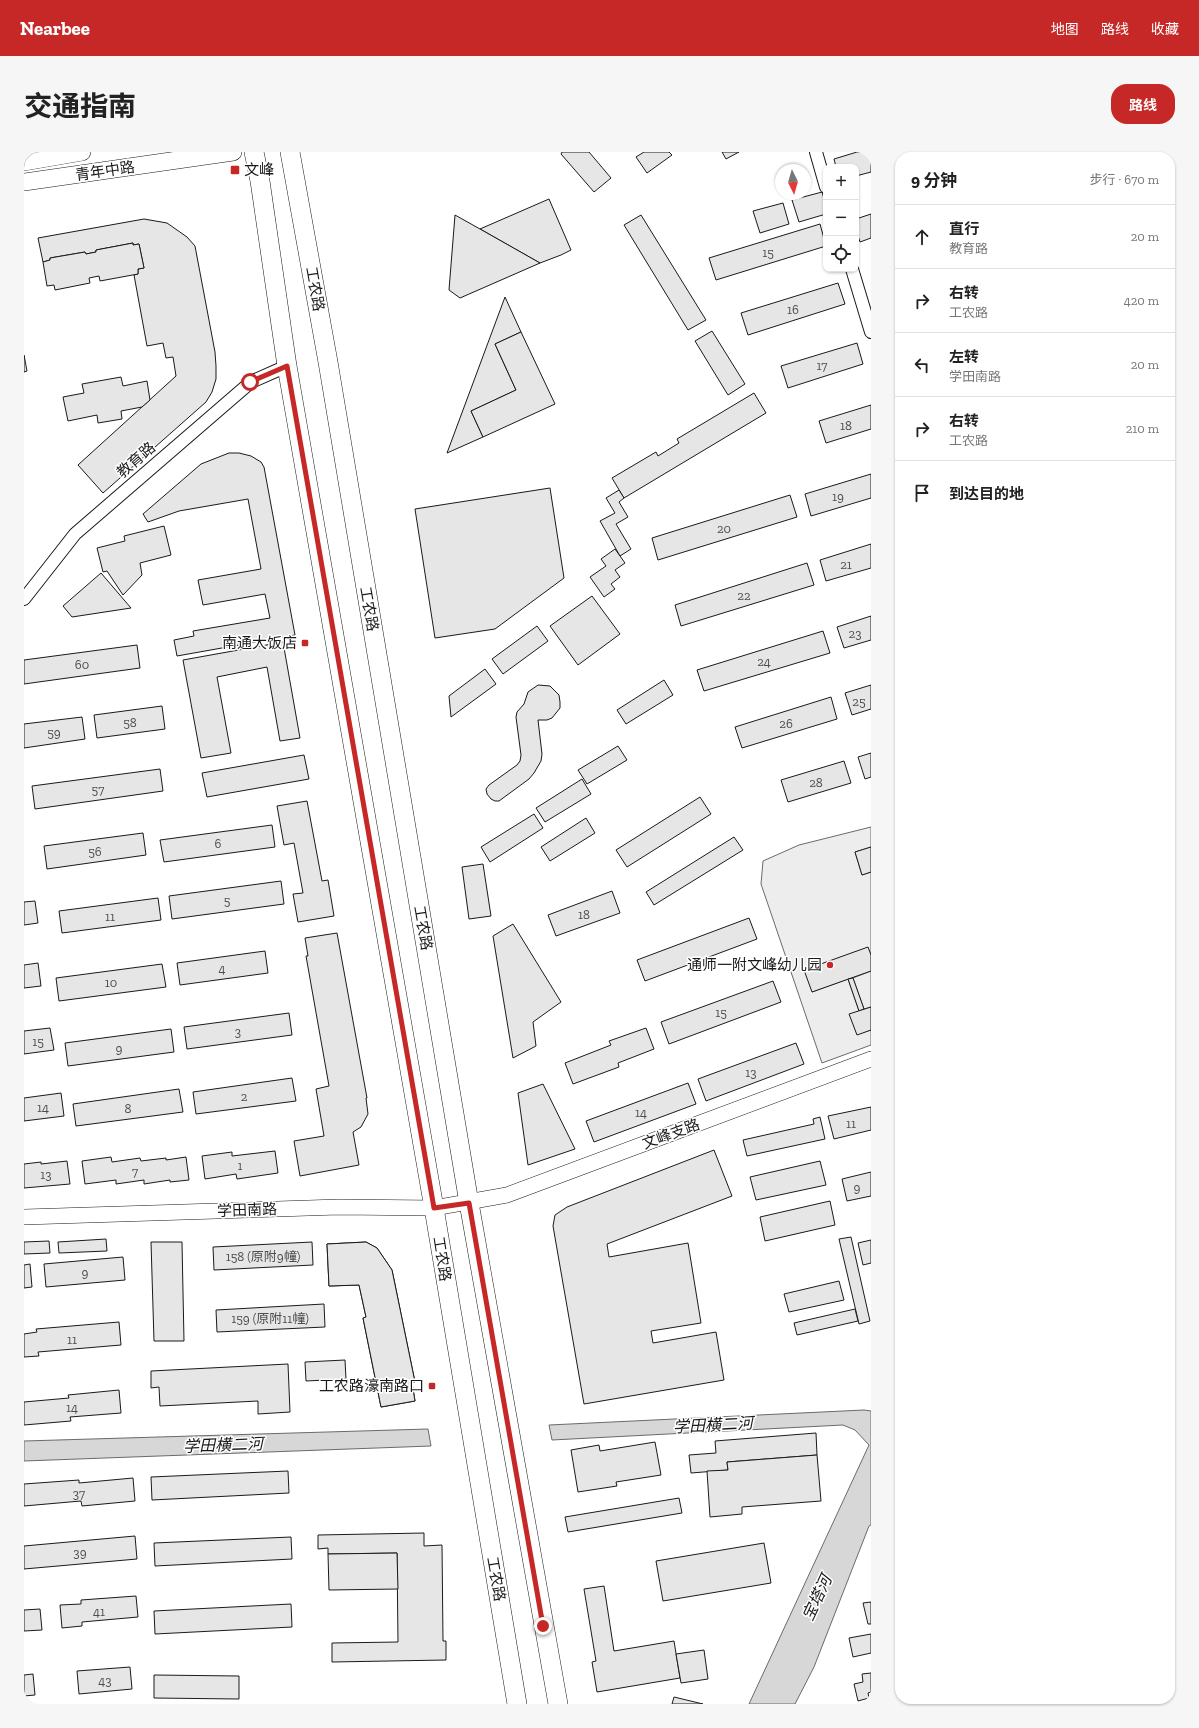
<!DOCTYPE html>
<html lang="zh">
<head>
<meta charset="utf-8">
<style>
	body { margin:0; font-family:"Zilla Slab","Noto Sans SC",serif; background:#f6f6f6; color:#222 }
	.controls { position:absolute; right:12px; top:12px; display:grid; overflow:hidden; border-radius:8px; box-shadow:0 1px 3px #0004 }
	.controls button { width:36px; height:36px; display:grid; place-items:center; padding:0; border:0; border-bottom:1px solid #e0e0e0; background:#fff; color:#222; font:20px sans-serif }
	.compass { position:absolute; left:751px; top:12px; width:36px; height:36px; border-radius:50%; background:#fff; box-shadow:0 1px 3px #0004; rotate:175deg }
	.stop { position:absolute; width:12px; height:12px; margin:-9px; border:3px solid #c62828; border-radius:50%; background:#fff }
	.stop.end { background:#c62828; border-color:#fff; box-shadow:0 1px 4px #0008 }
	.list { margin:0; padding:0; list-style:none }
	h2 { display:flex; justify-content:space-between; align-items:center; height:52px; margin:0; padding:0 16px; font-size:17px }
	h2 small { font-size:13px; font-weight:400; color:#767676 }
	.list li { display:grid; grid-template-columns:26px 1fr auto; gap:12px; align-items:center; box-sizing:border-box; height:64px; padding:0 16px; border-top:1px solid #e0e0e0 }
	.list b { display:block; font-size:15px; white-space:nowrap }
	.list p { margin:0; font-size:13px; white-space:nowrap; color:#767676 }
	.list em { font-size:13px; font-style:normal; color:#767676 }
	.icon { flex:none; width:22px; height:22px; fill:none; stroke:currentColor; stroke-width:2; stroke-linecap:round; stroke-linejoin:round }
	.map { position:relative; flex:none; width:847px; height:1552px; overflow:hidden; border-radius:16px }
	header { display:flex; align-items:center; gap:24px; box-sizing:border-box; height:56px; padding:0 20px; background:#c62828; color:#fff }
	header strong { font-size:19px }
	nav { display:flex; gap:22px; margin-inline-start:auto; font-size:14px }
	.intro { display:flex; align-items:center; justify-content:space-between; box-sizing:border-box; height:96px; padding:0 24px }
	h1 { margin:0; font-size:28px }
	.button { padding:10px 18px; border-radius:16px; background:#c62828; color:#fff; font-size:14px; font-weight:700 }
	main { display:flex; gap:24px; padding:0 24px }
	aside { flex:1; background:#fff; border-radius:16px; box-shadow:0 1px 3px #0004 }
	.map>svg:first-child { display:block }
</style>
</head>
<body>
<header>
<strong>Nearbee</strong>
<nav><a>地图</a><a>路线</a><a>收藏</a></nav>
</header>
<div class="intro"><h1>交通指南</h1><a class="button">路线</a></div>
<main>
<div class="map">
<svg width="847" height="1552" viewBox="0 0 847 1552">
	<rect width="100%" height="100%" fill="#fff"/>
	<g fill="#ededed" stroke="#6a6a6a">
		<polygon points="847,675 847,695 831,700 838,723 847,720 847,803 844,796 788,840 824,827 835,859 826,863 833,882 847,878 847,893 798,911 737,732 739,709 775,693"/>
		<polygon points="847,819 847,855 840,857 829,826"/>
	</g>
	<g fill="#d7d7d7" stroke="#6a6a6a">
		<polygon points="840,1258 847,1259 847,1373 845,1374 790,1515 771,1552 725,1552 845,1293 831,1278 819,1273 528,1288 525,1273"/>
		<polygon points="404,1277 407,1294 0,1309 0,1289"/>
	</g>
	<g fill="#e6e6e6" stroke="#1a1a1a">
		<polygon points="538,0 565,0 587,26 570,40 537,2"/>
		<polygon points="620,0 645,0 648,3 623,21 612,5"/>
		<polygon points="698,0 715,0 702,7"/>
		<polygon points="833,0 847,0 847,20 832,24 832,15 812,15 810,7"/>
		<polygon points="798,40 802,53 802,62 775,70 768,48"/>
		<polygon points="525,47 547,98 537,103 516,111 456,77"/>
		<polygon points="759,51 765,72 736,81 729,59"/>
		<polygon points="847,62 847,86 836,90 832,78 832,67"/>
		<polygon points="431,63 456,77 516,111 436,146 425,138"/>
		<polygon points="617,63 682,168 664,178 600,73"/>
		<polygon points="120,67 143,71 163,85 171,94 191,200 192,214 192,227 188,240 182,250 79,341 54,313 152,224 149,205 142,206 139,191 123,194 110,123 114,122 114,117 120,116 115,92 109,93 109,91 72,98 72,100 62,102 61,100 26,106 26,108 19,110 14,86"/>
		<polygon points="796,72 802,94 692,128 685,106"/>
		<polygon points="109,91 109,93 115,92 120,116 114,117 114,122 76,129 75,124 65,126 66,131 31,138 30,133 23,134 19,110 26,108 26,106 61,100 62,102 72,100 72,98"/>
		<polygon points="814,131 821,152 724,183 717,161"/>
		<polygon points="481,145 497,180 471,192 492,238 447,259 459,285 423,301"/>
		<polygon points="688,179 721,232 704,243 671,189"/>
		<polygon points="497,180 531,252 459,285 447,259 492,238 471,192"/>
		<polygon points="833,191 839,212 764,236 757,214"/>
		<polygon points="0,203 3,219 0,220"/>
		<polygon points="97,225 99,234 123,229 126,248 118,255 97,259 98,267 74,271 73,263 44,269 39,245 60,241 58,232"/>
		<polygon points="730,241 742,261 600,346 588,326 632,300 634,304 655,291 653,287"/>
		<polygon points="847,253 847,277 802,291 795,269"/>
		<polygon points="205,301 215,301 227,304 237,310 240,315 271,483 153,504 150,488 170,484 169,479 246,466 241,442 179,453 174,428 237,417 224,347 155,359 124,370 119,362 177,312"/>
		<polygon points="847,322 847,346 787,364 781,342"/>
		<polygon points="526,336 540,426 471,477 411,486 391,357"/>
		<polygon points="595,338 600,346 595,350 604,365 592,372 607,397 596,404 576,369 591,361 582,346"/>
		<polygon points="766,343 773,365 634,408 628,386"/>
		<polygon points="140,374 147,403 116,411 118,423 99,443 83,419 79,420 73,396 101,389 100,384"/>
		<polygon points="847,392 847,416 802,429 796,408"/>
		<polygon points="591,397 601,411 591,418 596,425 587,432 591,437 580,445 566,425 582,414 577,407"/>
		<polygon points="783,411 790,433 657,474 651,453"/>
		<polygon points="77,421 107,456 48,465 39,454"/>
		<polygon points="568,444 596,482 554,513 526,474"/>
		<polygon points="847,464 847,488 820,496 813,475"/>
		<polygon points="513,474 524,489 479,522 468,507"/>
		<polygon points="799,479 806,501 680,539 673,518"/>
		<polygon points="259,490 276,586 256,589 243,515 193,525 207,601 177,606 159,508"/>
		<polygon points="113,493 116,516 0,532 0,508"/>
		<polygon points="461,517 472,532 427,565 425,544"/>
		<polygon points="640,528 649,543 602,572 593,558"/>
		<polygon points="514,533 526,534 535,543 536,550 536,556 528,566 523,568 514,568 518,602 517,609 510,621 505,627 475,649 471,649 467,647 463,642 462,637 465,633 493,613 496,609 497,603 492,565 493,560 500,552 504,540"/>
		<polygon points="847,533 847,557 828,563 821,541"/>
		<polygon points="807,545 813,567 718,596 711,575"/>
		<polygon points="138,554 141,577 73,586 70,563"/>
		<polygon points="58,565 61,587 0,596 0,572"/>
		<polygon points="594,594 603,608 563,632 554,618"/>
		<polygon points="847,601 847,625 841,627 834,605"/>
		<polygon points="280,603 285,627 183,645 178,621"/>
		<polygon points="820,609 827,631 764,650 757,628"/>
		<polygon points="136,617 139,639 11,657 8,634"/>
		<polygon points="558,627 567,642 521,670 512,656"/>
		<polygon points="676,645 687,662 603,715 592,698"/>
		<polygon points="283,649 298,729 304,728 310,764 274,770 269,742 279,741 270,691 260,693 253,654"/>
		<polygon points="510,662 519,676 466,710 457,695"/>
		<polygon points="562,666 571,681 526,709 517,695"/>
		<polygon points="248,673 251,695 140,710 136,688"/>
		<polygon points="119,681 122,703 23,717 20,694"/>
		<polygon points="710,685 719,698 630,753 622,740"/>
		<polygon points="847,695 847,720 838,723 831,700"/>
		<polygon points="459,712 467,764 445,767 438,715"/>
		<polygon points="257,729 260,752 148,767 145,744"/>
		<polygon points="588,739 596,761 532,784 524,763"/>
		<polygon points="134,746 137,768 38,781 35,759"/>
		<polygon points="11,749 14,771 0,773 0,750"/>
		<polygon points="725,766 733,787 621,829 613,808"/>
		<polygon points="489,772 537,850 509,870 512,894 489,906 469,784"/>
		<polygon points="313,781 343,946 342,946 344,962 337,975 329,980 335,1013 276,1024 270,989 300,984 292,937 305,934 282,804 284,804 281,786"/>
		<polygon points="844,795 847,803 847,819 788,840 780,818"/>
		<polygon points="241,799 244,821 156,833 153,811"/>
		<polygon points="14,811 17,834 0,836 0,813"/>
		<polygon points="138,812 142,835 35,849 32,826"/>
		<polygon points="829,826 840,857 835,859 824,827"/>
		<polygon points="749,829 757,850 645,892 637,870"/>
		<polygon points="847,855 847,878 833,883 825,862"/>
		<polygon points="265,861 268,883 163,897 160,875"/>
		<polygon points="26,876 30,898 0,902 0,879"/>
		<polygon points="622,876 630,897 594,911 595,915 549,932 541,911 587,893 585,889"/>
		<polygon points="147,877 150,900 44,914 41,891"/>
		<polygon points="772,891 780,912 682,949 674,927"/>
		<polygon points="268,926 272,949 172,962 169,940"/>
		<polygon points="664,931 672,952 570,990 562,969"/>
		<polygon points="519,932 551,997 504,1013 494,941"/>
		<polygon points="155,937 159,960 52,974 49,952"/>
		<polygon points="37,941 40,964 0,969 0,946"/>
		<polygon points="847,955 847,978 810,987 804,964"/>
		<polygon points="796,965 801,987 723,1004 719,988 790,972 789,967"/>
		<polygon points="690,998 708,1044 583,1092 585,1105 664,1091 677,1171 627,1179 629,1191 692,1180 700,1228 560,1252 529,1074 531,1063 543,1055"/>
		<polygon points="251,999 254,1021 213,1027 212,1022 181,1027 178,1004 208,1000 208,1004"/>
		<polygon points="87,1005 88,1010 116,1006 117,1009 142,1006 142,1008 162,1005 165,1028 146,1030 146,1028 120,1032 120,1028 92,1032 92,1028 61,1032 58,1009"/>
		<polygon points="43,1009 46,1032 0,1036 0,1012 17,1010 17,1012"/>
		<polygon points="796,1009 802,1033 732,1048 726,1025"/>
		<polygon points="847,1020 847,1044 823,1049 818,1027"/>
		<polygon points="806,1049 811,1073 741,1089 736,1065"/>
		<polygon points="827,1085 846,1169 835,1172 815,1087"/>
		<polygon points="82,1087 83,1099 35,1101 34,1090"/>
		<polygon points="847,1088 847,1111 839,1113 834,1091"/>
		<polygon points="25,1089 26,1101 0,1102 0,1090"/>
		<polygon points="127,1090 158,1090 160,1189 130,1189"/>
		<polygon points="288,1090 289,1113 190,1118 189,1095"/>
		<polygon points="342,1090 353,1096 368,1118 391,1230 388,1231 391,1249 357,1255 339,1166 342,1165 335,1133 305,1134 303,1092"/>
		<polygon points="342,1090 353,1096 368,1118 391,1230 388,1231 391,1249 357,1255 339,1166 342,1165 335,1133 305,1134 303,1092"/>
		<polygon points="99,1105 101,1128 22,1135 20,1112"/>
		<polygon points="6,1112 8,1135 0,1136 0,1113"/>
		<polygon points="815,1129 820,1148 765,1160 760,1142"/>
		<polygon points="300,1152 301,1175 193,1180 192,1158"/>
		<polygon points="831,1157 834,1169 773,1183 770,1171"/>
		<polygon points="95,1170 97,1193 14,1200 15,1204 0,1205 0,1182 13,1180 12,1177"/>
		<polygon points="321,1208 322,1227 282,1229 281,1210"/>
		<polygon points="264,1212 266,1260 234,1262 234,1249 136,1254 135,1235 127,1236 127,1219"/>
		<polygon points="95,1238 97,1261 46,1265 47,1269 0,1273 0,1250 45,1246 44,1243"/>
		<polygon points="792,1281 793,1303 703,1310 704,1318 667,1321 665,1303 692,1301 691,1289"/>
		<polygon points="631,1290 637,1323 592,1330 593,1334 554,1340 547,1298 575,1293 576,1299"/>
		<polygon points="793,1303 797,1349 718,1355 718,1362 686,1365 683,1319 704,1318 703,1310"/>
		<polygon points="264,1319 265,1341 128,1348 127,1325"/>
		<polygon points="109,1326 111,1349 58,1354 57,1349 0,1354 0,1332 55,1328 55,1331"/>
		<polygon points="655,1346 658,1361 544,1380 541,1365"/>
		<polygon points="400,1381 400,1394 418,1393 419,1489 422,1489 422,1508 308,1510 308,1491 374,1490 373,1401 304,1402 304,1396 294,1397 294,1383"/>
		<polygon points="111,1384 113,1407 0,1417 0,1394"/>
		<polygon points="267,1385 268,1407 131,1414 130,1391"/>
		<polygon points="740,1391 747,1431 639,1449 632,1409"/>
		<polygon points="373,1401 374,1437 305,1438 304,1402"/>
		<polygon points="580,1434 590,1499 650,1489 656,1526 573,1540 568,1510 572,1509 560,1437"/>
		<polygon points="112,1444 114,1465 58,1470 58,1474 38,1476 36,1453 57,1452 57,1448"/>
		<polygon points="847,1450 847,1472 844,1472 839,1451"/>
		<polygon points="267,1452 268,1475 131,1482 130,1459"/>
		<polygon points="16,1457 18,1478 0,1479 0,1458"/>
		<polygon points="847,1482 847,1501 829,1505 825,1486"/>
		<polygon points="680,1498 684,1527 657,1531 652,1502"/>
		<polygon points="106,1515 108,1537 55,1542 53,1519"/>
		<polygon points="847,1521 847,1540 844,1541 845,1546 834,1549 830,1532 839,1530 838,1522"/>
		<polygon points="9,1522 11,1543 0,1544 0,1523"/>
		<polygon points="130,1523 215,1524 215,1547 130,1546"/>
		<polygon points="650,1545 679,1552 648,1552"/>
	</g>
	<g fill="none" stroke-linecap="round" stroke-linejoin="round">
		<defs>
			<g id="minor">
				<polyline points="792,0 802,35"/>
				<polyline points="828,117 847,180"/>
				<polyline points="0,447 51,382 227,230 263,214"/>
			</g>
			<polyline id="tertiary" points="0,1065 315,1055 410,1056 483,1043 847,907"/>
			<g id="secondary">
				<polyline points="0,10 58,0"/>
				<polyline points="0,30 209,0"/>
			</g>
			<g id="primary">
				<polyline points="230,0 236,29 263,214 410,1056 493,1552"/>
				<polyline points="266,0 304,210 445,1051 534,1552"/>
			</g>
		</defs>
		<use href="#minor" stroke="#1a1a1a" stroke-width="14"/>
		<use href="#tertiary" stroke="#1a1a1a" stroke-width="16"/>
		<use href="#secondary" stroke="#1a1a1a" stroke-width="18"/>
		<use href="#primary" stroke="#1a1a1a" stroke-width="20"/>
		<use href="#minor" stroke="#fff" stroke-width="12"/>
		<use href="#tertiary" stroke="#fff" stroke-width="15"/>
		<use href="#secondary" stroke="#fff" stroke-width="17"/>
		<use href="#primary" stroke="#fff" stroke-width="19"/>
	</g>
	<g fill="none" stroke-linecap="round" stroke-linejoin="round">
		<polyline stroke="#c62828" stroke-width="5" points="226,230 263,214 410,1056 445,1051 519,1474"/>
	</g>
	<g fill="#c62828" stroke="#fff" stroke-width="1.5">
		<rect x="206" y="13" width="10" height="10" rx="2"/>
		<rect x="277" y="487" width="8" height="8" rx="2"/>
		<circle cx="806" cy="813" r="4"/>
		<rect x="404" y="1230" width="8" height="8" rx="2"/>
	</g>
	<g text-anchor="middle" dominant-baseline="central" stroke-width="3" stroke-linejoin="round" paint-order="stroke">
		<g font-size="13" fill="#4d4d4d">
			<text x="744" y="100">15</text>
			<text x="769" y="157">16</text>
			<text x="798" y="213">17</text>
			<text x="822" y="273">18</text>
			<text x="814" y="344">19</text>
			<text x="700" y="376">20</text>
			<text x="822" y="412">21</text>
			<text x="720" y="443">22</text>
			<text x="831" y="481">23</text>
			<text x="740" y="509">24</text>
			<text x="58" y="512">60</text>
			<text x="835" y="549">25</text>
			<text x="106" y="570">58</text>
			<text x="762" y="571">26</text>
			<text x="30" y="580">59</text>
			<text x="792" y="630">28</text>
			<text x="74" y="637">57</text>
			<text x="194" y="691">6</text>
			<text x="71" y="699">56</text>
			<text x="203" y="748">5</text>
			<text x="560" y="762">18</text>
			<text x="86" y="764">11</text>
			<text x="198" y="816">4</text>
			<text x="87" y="830">10</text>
			<text x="697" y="860">15</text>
			<text x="214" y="879">3</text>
			<text x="14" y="889">15</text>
			<text x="95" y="896">9</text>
			<text x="727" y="920">13</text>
			<text x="220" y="944">2</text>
			<text x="19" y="955">14</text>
			<text x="104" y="956">8</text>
			<text x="617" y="960">14</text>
			<text x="827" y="971">11</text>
			<text x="216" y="1013">1</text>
			<text x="111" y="1019">7</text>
			<text x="22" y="1022">13</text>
			<text x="833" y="1035">9</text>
			<text x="239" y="1104">158 (原附9幢)</text>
			<text x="61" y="1120">9</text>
			<text x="246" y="1166">159 (原附11幢)</text>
			<text x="48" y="1187">11</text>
			<text x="48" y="1255">14</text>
			<text x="55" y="1341">37</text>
			<text x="56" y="1400">39</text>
			<text x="75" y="1459">41</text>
			<text x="81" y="1528">43</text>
		</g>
		<g font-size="15" fill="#1a1a1a" stroke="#fff" text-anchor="end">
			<text x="220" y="18" text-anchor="start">文峰</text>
			<text x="273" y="491">南通大饭店</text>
			<text x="798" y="813">通师一附文峰幼儿园</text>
			<text x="400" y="1234">工农路濠南路口</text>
		</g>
		<g font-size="15" fill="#1a1a1a" stroke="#fff">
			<text transform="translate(81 19) rotate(-8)">青年中路</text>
			<text transform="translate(291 137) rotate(80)">工农路</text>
			<text transform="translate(112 308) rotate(-41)">教育路</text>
			<text transform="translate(345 457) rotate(80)">工农路</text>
			<text transform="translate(399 776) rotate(80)">工农路</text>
			<text transform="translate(647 982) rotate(-20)">文峰支路</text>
			<text transform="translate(223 1058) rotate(-2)">学田南路</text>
			<text transform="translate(418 1107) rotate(81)">工农路</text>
			<text transform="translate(472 1427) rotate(80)">工农路</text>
		</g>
		<g font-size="16" font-style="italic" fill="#1a1a1a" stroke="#fff">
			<text transform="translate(689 1273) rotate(-3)">学田横二河</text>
			<text transform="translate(199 1293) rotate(-2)">学田横二河</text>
			<text transform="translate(793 1446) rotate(-65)">宝塔河</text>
		</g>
	</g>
</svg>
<div class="controls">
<button>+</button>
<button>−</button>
<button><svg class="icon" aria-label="locate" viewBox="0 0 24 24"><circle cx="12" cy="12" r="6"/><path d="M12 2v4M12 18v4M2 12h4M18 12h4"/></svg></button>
</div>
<svg class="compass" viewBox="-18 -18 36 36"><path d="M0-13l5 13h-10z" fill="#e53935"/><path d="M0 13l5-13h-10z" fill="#767676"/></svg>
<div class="stop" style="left:226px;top:230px"></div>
<div class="stop end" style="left:519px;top:1474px"></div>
</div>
<aside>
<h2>9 分钟<small>步行 · 670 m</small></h2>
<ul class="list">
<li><svg class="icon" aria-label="ahead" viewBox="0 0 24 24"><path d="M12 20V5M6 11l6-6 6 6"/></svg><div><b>直行</b><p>教育路</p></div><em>20 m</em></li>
<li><svg class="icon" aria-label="right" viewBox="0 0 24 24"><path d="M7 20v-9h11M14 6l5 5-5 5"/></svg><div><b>右转</b><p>工农路</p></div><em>420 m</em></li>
<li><svg class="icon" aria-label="left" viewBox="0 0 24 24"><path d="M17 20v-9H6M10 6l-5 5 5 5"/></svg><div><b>左转</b><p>学田南路</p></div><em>20 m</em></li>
<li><svg class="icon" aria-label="right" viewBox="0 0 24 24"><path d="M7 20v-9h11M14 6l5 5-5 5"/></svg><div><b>右转</b><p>工农路</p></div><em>210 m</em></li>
<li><svg class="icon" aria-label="arrive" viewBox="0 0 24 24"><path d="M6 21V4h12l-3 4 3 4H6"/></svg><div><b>到达目的地</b></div></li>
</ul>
</aside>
</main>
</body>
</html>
